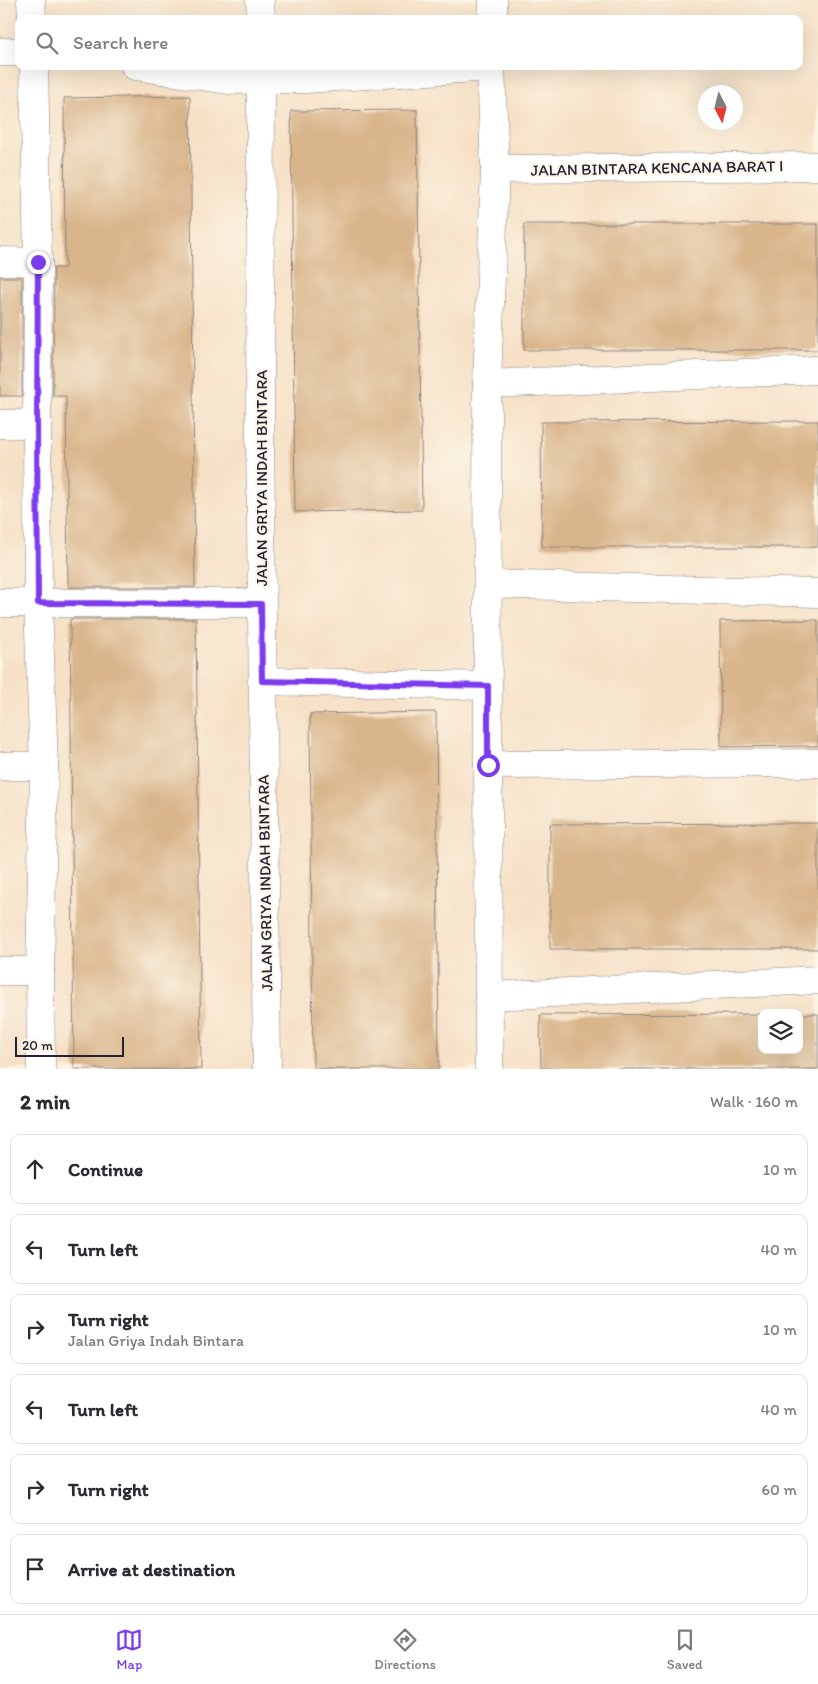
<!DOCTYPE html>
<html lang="en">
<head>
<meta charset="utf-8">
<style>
	body { margin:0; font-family:Itim,sans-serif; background:#f2f2f3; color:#2b2b33 }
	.controls { position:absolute; right:15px; bottom:15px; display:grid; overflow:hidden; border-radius:10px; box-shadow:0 5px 20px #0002 }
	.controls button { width:45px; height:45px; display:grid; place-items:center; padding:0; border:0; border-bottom:1px solid #e1e1e2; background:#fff; color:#2b2b33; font:25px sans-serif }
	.compass { position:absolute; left:698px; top:85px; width:45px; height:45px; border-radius:50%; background:#fff; box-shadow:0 5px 20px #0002; rotate:173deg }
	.scale { position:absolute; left:15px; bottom:12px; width:109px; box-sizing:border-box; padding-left:5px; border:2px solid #22223b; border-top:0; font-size:14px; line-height:18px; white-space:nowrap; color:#22223b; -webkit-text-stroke:4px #fcf5e5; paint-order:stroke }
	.stop { position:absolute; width:15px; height:15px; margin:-11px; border:4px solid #7c3aed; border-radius:50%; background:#fff }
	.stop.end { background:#7c3aed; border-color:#fff; box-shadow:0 1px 5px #0008 }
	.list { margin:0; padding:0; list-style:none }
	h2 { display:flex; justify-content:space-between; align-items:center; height:65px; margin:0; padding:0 20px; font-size:21px }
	h2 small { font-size:16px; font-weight:400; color:#7c7c81 }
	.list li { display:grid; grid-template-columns:32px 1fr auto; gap:15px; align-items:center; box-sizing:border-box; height:70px; margin:0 10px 10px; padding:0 10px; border:1px solid #e1e1e2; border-radius:10px }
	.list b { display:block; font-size:19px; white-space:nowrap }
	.list p { margin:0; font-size:16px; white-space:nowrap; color:#7c7c81 }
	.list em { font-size:16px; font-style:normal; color:#7c7c81 }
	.icon { flex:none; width:28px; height:28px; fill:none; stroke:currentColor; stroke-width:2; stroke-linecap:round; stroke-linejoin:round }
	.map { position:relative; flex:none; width:818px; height:1069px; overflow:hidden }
	.search { position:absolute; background:#fff; box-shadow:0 5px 20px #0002; left:15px; right:15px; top:15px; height:55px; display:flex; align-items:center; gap:12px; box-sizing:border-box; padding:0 18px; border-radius:10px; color:#7c7c81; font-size:19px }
	.sheet { height:545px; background:#fff }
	nav { display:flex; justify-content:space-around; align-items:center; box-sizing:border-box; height:70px; border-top:1px solid #e1e1e2; background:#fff; font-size:14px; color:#7c7c81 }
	nav a { display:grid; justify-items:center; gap:2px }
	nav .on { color:#7c3aed }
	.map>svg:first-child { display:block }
</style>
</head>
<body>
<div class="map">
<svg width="818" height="1069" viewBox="0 0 818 1069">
	<rect width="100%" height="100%" fill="#fcf5e5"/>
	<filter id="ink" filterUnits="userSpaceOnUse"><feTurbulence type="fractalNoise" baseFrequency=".02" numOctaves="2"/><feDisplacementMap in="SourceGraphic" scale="10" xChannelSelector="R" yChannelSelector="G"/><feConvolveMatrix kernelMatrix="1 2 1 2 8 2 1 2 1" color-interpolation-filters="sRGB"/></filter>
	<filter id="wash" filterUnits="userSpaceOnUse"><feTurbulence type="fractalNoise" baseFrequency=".0096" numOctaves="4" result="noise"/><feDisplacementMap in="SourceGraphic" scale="20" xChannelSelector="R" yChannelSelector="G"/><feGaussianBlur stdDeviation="1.12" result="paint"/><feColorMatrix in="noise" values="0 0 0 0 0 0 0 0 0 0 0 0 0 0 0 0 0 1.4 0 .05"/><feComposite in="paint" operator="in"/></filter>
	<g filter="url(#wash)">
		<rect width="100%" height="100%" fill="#f6e1c7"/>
		<g id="blocks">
			<g fill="#d9b58b">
				<polygon points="190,96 195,587 68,587 66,396 53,396 54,268 65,268 64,98"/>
				<polygon points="417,110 422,510 295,512 291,111"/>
				<rect x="524" y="224" width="294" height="126"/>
				<rect x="0" y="277" width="22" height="119"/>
				<polygon points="818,421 818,547 542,547 541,422"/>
				<polygon points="70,619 196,619 201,1069 74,1069"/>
				<polygon points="818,620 818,746 721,747 720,621"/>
				<polygon points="436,712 439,1069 313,1069 310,714"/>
				<polygon points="818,823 818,949 550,949 550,824"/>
				<polygon points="762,1014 762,1050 799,1050 799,1014 818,1014 818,1069 541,1069 540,1015"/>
			</g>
		</g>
	</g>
	<g filter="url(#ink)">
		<use href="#blocks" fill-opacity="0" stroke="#8c8281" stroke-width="1"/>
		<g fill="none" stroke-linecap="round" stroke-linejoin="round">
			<defs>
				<g id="street">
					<polyline points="31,0 32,19"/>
					<polyline points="260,0 261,19"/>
					<polyline points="493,19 493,0"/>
					<polyline points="0,52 19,52"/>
					<polyline points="34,66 38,262 37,424 38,603 44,766 40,971 41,1069"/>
					<polyline points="135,66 228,80 306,79 491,67"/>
					<polyline points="261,66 260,432 267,1069"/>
					<polyline points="495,169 818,166"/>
					<polyline points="0,261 38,262"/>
					<polyline points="487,384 818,370"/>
					<polyline points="0,424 37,424"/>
					<polyline points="488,584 818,593"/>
					<polyline points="0,603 261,603"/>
					<polyline points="262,681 488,686"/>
					<polyline points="488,765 818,763"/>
					<polyline points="0,766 44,766"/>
					<polyline points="0,971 40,971"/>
					<polyline points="489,996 818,980"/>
					<polyline points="489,1069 487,384 495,169 491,66"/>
				</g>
			</defs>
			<use href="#street" stroke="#8c8281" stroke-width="29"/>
			<use href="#street" stroke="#fff" stroke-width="28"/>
		</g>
	</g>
	<g fill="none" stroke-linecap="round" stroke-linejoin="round" filter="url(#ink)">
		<polyline stroke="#7c3aed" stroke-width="6" points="38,262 37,424 38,603 261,604 262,681 488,686 488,765"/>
	</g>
	<g text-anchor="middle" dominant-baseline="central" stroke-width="4" stroke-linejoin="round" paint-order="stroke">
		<g font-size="16" fill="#22223b" stroke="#fcf5e5">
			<text transform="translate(657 168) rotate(-1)">JALAN BINTARA KENCANA BARAT I</text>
			<text transform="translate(261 478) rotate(-90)">JALAN GRIYA INDAH BINTARA</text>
			<text transform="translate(265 883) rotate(-91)">JALAN GRIYA INDAH BINTARA</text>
		</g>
	</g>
</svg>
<div class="controls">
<button><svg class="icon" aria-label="layers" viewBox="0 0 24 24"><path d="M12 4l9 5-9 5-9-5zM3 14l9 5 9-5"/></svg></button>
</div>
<svg class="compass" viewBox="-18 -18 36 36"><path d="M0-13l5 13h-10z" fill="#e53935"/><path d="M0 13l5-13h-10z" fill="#7c7c81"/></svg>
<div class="scale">20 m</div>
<div class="stop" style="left:488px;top:765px"></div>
<div class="stop end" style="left:38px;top:262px"></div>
<div class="search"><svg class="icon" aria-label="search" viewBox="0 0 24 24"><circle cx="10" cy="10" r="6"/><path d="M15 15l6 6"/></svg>Search here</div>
</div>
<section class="sheet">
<h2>2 min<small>Walk · 160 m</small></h2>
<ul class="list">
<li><svg class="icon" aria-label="ahead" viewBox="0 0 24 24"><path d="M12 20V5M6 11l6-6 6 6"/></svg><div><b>Continue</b></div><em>10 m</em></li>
<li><svg class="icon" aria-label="left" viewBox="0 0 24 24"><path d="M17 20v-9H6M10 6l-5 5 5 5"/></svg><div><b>Turn left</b></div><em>40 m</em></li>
<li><svg class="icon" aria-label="right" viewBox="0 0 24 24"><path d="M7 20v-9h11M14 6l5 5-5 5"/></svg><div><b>Turn right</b><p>Jalan Griya Indah Bintara</p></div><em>10 m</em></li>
<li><svg class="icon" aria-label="left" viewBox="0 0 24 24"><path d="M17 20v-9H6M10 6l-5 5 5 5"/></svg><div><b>Turn left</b></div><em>40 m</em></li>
<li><svg class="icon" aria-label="right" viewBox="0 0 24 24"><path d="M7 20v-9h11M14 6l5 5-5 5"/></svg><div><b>Turn right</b></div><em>60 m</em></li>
<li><svg class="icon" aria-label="arrive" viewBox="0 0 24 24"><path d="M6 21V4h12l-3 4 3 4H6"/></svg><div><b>Arrive at destination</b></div></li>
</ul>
</section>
<nav>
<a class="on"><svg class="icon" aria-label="map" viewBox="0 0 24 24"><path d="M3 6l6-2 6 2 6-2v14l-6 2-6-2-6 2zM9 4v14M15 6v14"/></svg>Map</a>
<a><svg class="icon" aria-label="directions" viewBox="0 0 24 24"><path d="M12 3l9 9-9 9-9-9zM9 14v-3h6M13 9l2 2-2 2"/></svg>Directions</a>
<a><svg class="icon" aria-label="saved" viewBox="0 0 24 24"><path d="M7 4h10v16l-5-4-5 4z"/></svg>Saved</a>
</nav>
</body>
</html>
